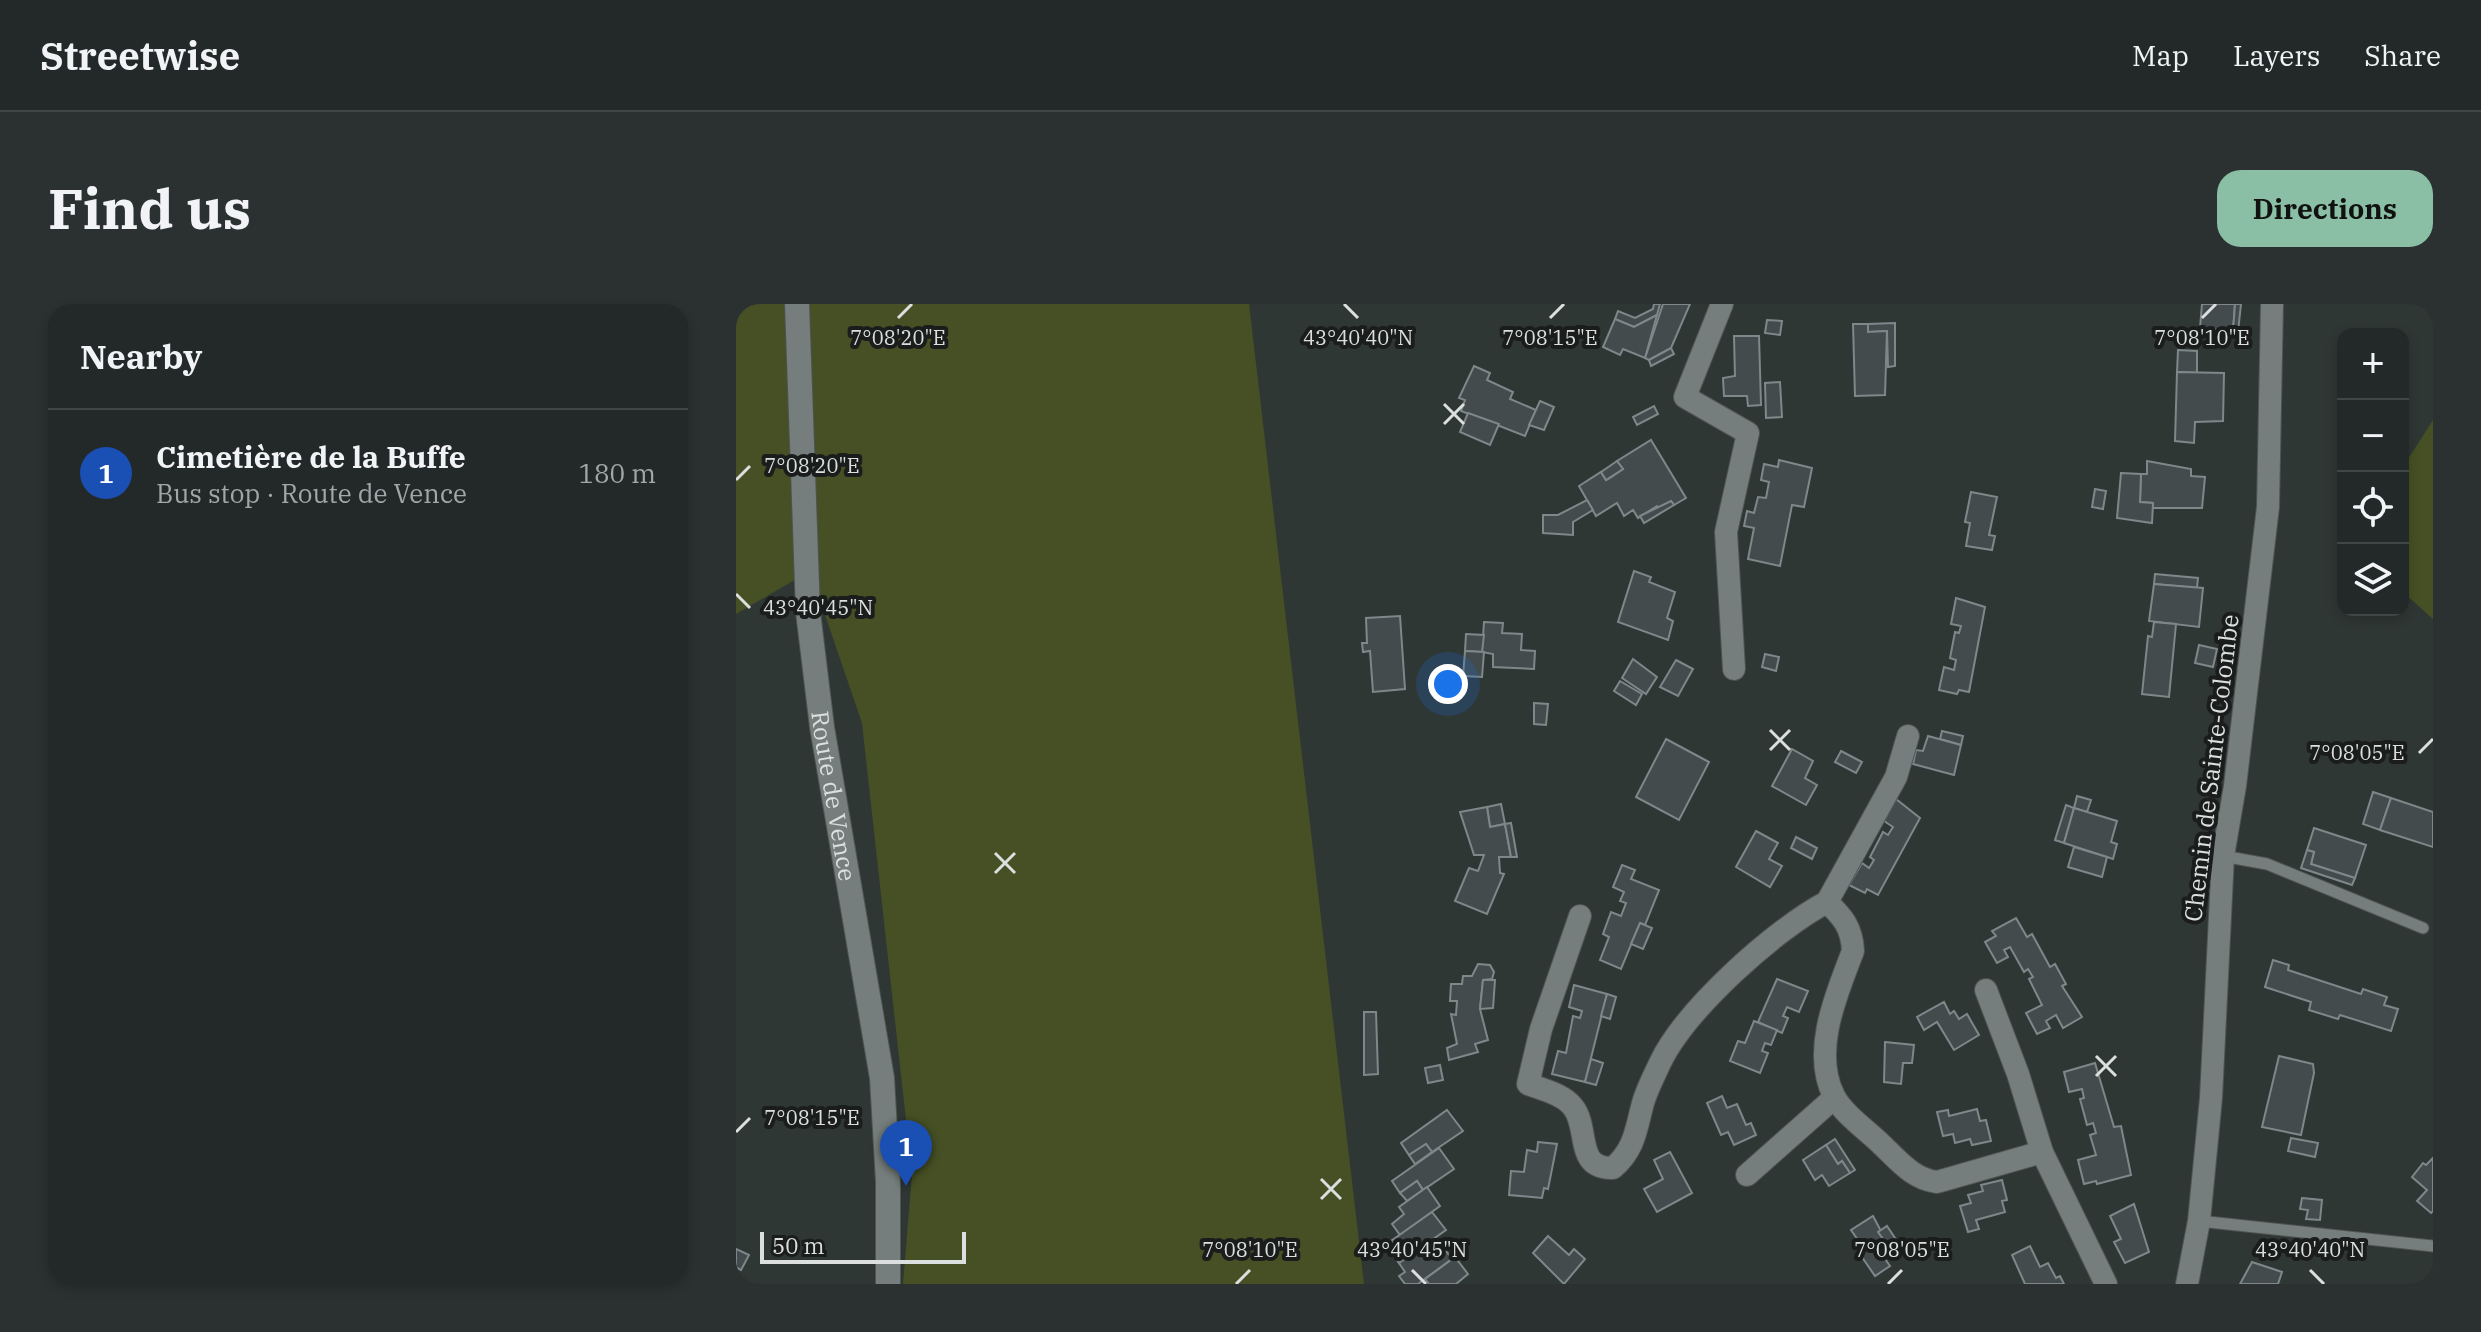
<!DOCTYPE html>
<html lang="en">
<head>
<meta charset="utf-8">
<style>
	body { margin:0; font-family:"IBM Plex Serif",serif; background:#2b3130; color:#f1f3f6 }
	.controls { position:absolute; right:24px; top:24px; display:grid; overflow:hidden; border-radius:16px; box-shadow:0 4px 12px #0003 }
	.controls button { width:72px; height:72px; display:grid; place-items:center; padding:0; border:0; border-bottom:2px solid #404545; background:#232928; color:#f1f3f6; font:40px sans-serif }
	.scale { position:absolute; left:24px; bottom:20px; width:206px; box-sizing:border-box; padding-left:8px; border:4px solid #dbe0df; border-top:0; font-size:22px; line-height:28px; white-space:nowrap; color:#dbe0df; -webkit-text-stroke:6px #1a1d1c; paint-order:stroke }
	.you { position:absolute; left:712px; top:380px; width:28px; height:28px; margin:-20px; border:6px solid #fff; border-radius:50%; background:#1a73e8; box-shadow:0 0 0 12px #1a73e833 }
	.badge { display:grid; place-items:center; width:52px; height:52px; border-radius:50%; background:#8abfa5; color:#fff; font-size:26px; font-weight:700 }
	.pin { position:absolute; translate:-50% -66px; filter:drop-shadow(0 2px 4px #0008) }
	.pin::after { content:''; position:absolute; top:42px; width:28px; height:24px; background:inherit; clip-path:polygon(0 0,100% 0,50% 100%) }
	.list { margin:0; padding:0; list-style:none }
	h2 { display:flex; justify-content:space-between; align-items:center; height:104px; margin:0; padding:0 32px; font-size:34px }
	h2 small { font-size:26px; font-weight:400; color:#a3a6a8 }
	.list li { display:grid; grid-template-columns:52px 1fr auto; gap:24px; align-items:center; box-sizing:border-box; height:128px; padding:0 32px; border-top:2px solid #404545 }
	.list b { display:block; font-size:30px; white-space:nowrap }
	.list p { margin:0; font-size:26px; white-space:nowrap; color:#a3a6a8 }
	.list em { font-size:26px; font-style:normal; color:#a3a6a8 }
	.icon { flex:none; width:44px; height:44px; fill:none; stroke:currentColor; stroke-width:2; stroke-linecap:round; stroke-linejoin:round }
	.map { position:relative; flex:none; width:1697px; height:980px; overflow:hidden; border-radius:24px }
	header { display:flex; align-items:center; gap:48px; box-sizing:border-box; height:112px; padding:0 40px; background:#232928; border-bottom:2px solid #404545 }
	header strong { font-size:38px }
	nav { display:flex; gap:44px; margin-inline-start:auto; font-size:28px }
	.intro { display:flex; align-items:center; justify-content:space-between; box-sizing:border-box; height:192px; padding:0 48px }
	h1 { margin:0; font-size:56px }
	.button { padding:20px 36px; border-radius:24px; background:#8abfa5; color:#111; font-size:28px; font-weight:700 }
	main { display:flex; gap:48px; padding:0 48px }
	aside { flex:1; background:#232928; border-radius:24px; box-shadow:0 4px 12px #0003 }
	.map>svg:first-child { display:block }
</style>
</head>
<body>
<header>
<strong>Streetwise</strong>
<nav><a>Map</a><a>Layers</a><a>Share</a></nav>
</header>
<div class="intro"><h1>Find us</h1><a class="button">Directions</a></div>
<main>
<aside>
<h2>Nearby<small></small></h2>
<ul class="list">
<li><span class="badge" style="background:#1a4fb4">1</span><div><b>Cimetière de la Buffe</b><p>Bus stop · Route de Vence</p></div><em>180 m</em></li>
</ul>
</aside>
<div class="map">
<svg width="1697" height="980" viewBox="0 0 1697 980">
	<rect width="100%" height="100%" fill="#2f3735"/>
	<g fill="#465024">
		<polygon points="0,0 513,0 628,980 167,980 176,870 126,419 74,267 0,310"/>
		<polygon points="1697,116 1697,315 1667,288 1667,163"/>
	</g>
	<g fill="#434b4d" stroke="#7e8789" stroke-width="2">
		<polygon points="918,0 924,0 921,11 898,23 879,15 882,7 899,14 917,5"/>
		<polygon points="927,0 954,0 935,44 913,56 909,54"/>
		<polygon points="1466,0 1499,0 1497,27 1464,24"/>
		<polygon points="1499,0 1505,0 1502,28 1497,27"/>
		<polygon points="921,11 909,54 887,45 884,51 867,43 879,15 898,23"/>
		<polygon points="1031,16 1046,17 1044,31 1029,29"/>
		<polygon points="1159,19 1159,62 1152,63 1151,27 1132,28 1132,20"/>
		<polygon points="1117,20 1132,20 1132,28 1151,27 1149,91 1119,92"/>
		<polygon points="998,32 1023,32 1025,101 1012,102 1011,92 988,92 987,74 999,72"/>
		<polygon points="935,44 938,50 915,62 913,56"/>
		<polygon points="1442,46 1461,47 1461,69 1441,68"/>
		<polygon points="738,62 754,69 751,76 777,88 774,95 800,106 789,132 725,107 729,96 723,94"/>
		<polygon points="1441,68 1488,69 1487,117 1459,118 1458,139 1439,137"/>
		<polygon points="1044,78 1046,113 1030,114 1029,79"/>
		<polygon points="804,97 818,103 808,126 793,121"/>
		<polygon points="918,102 922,110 901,121 897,113"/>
		<polygon points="732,109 763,120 754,141 724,128"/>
		<polygon points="915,136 950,194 938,201 935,197 923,205 921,202 902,214 897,206 888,212 881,199 860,212 843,182 865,168 870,176 874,174 887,165 881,157"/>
		<polygon points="1043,156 1076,164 1068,203 1056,201 1044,262 1012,255 1018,224 1008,222 1011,207 1018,209 1022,193 1030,194 1033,178 1025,176 1028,160 1042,163"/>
		<polygon points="881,157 887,165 870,176 865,168"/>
		<polygon points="1411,157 1455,165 1455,172 1469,173 1466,204 1417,204 1417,199 1404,198 1405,170 1411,170"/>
		<polygon points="1385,169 1405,170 1404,198 1417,199 1416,219 1381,214"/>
		<polygon points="1359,185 1370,187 1367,205 1356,203"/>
		<polygon points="1235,188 1261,193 1253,231 1259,232 1256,246 1230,242 1234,219 1229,218"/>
		<polygon points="851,196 857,206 837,218 837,231 807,229 807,211 822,211"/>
		<polygon points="935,197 938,201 908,219 904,212"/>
		<polygon points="898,267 915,273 913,278 939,288 931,314 937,317 932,336 882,318"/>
		<polygon points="1419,270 1462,274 1461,284 1418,280"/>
		<polygon points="1418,280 1467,284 1463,323 1413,317"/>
		<polygon points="1220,294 1249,303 1233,388 1223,386 1221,390 1203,386 1208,363 1218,366 1220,356 1214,354 1219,328 1223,329 1225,322 1215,320"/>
		<polygon points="664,312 669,385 637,388 634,347 627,348 626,339 631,339 630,314"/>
		<polygon points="748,318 767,319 766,329 786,330 785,346 799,347 798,365 757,363 757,350 746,348"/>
		<polygon points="1418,318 1440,320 1433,393 1406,390 1412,332 1416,333"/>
		<polygon points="730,330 748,331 746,348 729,347"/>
		<polygon points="1463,341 1481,345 1477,363 1459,359"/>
		<polygon points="729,347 748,348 746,373 727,372"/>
		<polygon points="1029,350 1043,353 1040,367 1026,363"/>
		<polygon points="897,355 921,373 910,390 886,374"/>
		<polygon points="940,356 957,365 942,392 924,383"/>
		<polygon points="884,377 906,390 900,401 878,387"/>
		<polygon points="798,399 812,400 810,421 798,420"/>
		<polygon points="1206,427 1227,432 1225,441 1204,435"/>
		<polygon points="1192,432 1225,441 1218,471 1177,460 1180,446 1187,447"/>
		<polygon points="930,435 973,458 943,516 900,493"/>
		<polygon points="1056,445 1077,457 1069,474 1081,481 1070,501 1036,482"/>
		<polygon points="1105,447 1126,458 1120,469 1099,458"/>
		<polygon points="1637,488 1655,494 1644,526 1627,520"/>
		<polygon points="1341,492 1355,496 1351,508 1338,504"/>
		<polygon points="1655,494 1697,508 1697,543 1644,526"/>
		<polygon points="1160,495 1184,514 1142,591 1131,585 1129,589 1113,581 1126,559 1133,564 1138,556 1134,553 1147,528 1152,531 1157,523 1148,517"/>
		<polygon points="765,500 769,520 754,523 751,503"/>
		<polygon points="1330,501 1338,504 1328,539 1319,536"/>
		<polygon points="751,503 754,523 769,520 775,553 763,553 764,569 768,570 751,610 719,597 733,564 742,567 748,551 738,551 724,508"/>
		<polygon points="1338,504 1381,517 1375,538 1381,540 1377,555 1328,539"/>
		<polygon points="775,519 781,553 775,553 769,520"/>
		<polygon points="1578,524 1630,541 1619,574 1575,560 1578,548 1571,546"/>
		<polygon points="1020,527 1042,539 1033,555 1046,562 1034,583 1000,563"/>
		<polygon points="1060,533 1081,544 1076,555 1055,544"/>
		<polygon points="1338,543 1371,553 1366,573 1332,563"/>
		<polygon points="1571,546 1578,548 1575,560 1619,574 1616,581 1565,564"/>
		<polygon points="886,561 899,566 895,575 923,586 909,621 904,619 885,665 864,656 873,633 867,630 875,608 885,612 890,599 884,597 888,588 877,583"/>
		<polygon points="1280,614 1291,633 1296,630 1314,663 1319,660 1330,680 1326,682 1346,713 1327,724 1320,711 1310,717 1314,724 1301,730 1290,709 1306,701 1293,675 1297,673 1292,665 1288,668 1274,643 1268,646 1272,653 1261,659 1249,638 1260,632 1256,627"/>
		<polygon points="904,619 916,624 907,645 895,640"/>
		<polygon points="1537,656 1553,661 1552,666 1625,690 1627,685 1651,693 1648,701 1662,705 1655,727 1604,711 1602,715 1573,706 1575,698 1529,683"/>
		<polygon points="742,660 754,661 758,668 756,675 747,676 744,705 752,736 739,740 742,748 713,756 711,744 721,740 715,710 720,711 721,697 714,697 715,680 726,680 727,672 736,672"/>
		<polygon points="1041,675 1072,687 1063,708 1051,703 1047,712 1052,714 1046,729 1022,718"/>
		<polygon points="747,676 759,676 757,704 744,705"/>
		<polygon points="838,681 871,690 849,778 816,770 822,747 830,749 837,712 844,714 846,707 833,703"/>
		<polygon points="871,690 880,693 874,715 865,712"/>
		<polygon points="1208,698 1214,710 1218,707 1223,715 1231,710 1243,731 1218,746 1201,718 1188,726 1181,713"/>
		<polygon points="628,708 640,708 642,770 628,771"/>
		<polygon points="1018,717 1041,726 1035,741 1029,739 1026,747 1032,749 1024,769 994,757 1002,737 1009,739"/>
		<polygon points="1149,738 1178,741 1176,759 1167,759 1165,780 1148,778"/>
		<polygon points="1543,752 1577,760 1578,769 1565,831 1526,823"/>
		<polygon points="855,755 867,759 860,781 849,778"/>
		<polygon points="1359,759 1378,823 1385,822 1395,871 1361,880 1360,877 1348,880 1342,856 1360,851 1354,831 1360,829 1357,819 1351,821 1344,795 1348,794 1346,785 1333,788 1328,768"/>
		<polygon points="704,761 707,776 692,779 689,764"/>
		<polygon points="986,792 991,804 1001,800 1010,821 1015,819 1020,831 998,841 992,828 985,831 971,799"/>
		<polygon points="1241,805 1244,817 1250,816 1255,837 1236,841 1234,835 1219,839 1217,830 1207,832 1201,808 1212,806 1213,812"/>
		<polygon points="711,806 727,827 696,848 690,840 673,851 665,839"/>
		<polygon points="1555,834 1582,839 1579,853 1552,847"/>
		<polygon points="1099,835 1119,866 1114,869 1106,857 1102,860 1090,841"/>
		<polygon points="802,838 821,840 812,885 808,884 806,894 773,891 775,867 788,868 791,846 801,848"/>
		<polygon points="690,840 696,848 679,860 673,851"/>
		<polygon points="1090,841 1102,860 1106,857 1114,869 1093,882 1086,871 1079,876 1067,856"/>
		<polygon points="703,844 718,865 687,886 681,877 664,889 656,877"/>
		<polygon points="934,848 956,889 921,908 908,885 927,875 918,856"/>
		<polygon points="1697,854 1697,907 1695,909 1681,897 1691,886 1676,873 1687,859 1690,861"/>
		<polygon points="1266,876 1271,896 1266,897 1269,908 1240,916 1243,925 1232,928 1224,902 1235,899 1232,891 1247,887 1245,881"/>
		<polygon points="681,877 687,886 671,897 664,889"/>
		<polygon points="691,883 704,902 664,931 656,920 668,910 663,903"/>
		<polygon points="1566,894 1586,896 1584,916 1570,915 1572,906 1564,905"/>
		<polygon points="1398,900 1413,948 1389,959 1378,938 1385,935 1374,912"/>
		<polygon points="696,908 710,926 663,959 656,949 661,944 655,937"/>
		<polygon points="1137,912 1155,946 1147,952 1154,962 1139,972 1119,943 1124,939 1115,926"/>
		<polygon points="1151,922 1163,940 1155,946 1142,928"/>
		<polygon points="812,932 833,951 838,945 849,955 828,980 797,949"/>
		<polygon points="700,934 716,955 682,980 669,980 663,972 669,968 663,959"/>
		<polygon points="1294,942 1304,963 1312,959 1320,974 1324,972 1328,980 1289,980 1276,951"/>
		<polygon points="0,945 13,951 5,966 0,963"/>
		<polygon points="719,953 732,970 720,980 693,980 689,975"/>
		<polygon points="1516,958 1546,968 1542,980 1504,980"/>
	</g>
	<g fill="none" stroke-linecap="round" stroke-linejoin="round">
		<defs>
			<g id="service">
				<polyline points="1487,552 1531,560 1687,624"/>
				<polyline points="1463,917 1697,942"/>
			</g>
			<g id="minor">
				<polyline points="986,0 949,93 1012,129 990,228 998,365"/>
				<path d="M1091,598C1107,613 1116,624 1117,647C1101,689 1075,747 1098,792C1107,810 1132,827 1146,841C1163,857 1177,875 1201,878L1306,848"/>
				<path d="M844,612L805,725L792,780C807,786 827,790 837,803C854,824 838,865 877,864C899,845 900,825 907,799C911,785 918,772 924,759C949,706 1039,625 1091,598L1160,473L1172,432"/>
				<polyline points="1250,686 1282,770 1306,848 1370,980"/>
				<polyline points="1011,871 1098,794"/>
				<polyline points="1451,980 1463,917 1475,794 1487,552 1499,482 1532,203 1536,0"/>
			</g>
			<g id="secondary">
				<path id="s1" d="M61,0L72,308L86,423L146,774L152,878V980"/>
			</g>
		</defs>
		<use href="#service" stroke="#4e5453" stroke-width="13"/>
		<use href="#minor" stroke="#4e5453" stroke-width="24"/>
		<use href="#secondary" stroke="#4e5453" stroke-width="26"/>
		<use href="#service" stroke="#757e7c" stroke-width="11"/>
		<use href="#minor" stroke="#757e7c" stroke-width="22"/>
		<use href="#secondary" stroke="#757e7c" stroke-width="24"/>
	</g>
	<path fill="none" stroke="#dbe0df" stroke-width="3" d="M608,0L622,14M162,14L176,0M814,14L828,0M1466,14L1480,0M708,100L728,120M708,120L728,100M0,176L14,162M0,290L14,304M1034,426L1054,446M1034,446L1054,426M1683,449L1697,435M259,549L279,569M259,569L279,549M1360,752L1380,772M1360,772L1380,752M0,828L14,814M585,875L605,895M585,895L605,875M676,966L690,980M1574,966L1588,980M500,980L514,966M1152,980L1166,966"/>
	<g text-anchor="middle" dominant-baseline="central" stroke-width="8" stroke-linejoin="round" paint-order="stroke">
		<g font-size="24" fill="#dbe0df" stroke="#1a1d1c">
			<text transform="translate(1475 464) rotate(-83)">Chemin de Sainte-Colombe</text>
			<text stroke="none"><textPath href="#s1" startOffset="494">Route de Vence</textPath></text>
		</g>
	</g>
	<g font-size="20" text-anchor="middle" fill="#dbe0df" stroke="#1a1d1c" stroke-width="8" stroke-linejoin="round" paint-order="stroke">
		<text x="162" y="41">7°08'20"E</text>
		<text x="622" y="41">43°40'40"N</text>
		<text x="814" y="41">7°08'15"E</text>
		<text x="1466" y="41">7°08'10"E</text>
		<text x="76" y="169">7°08'20"E</text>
		<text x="82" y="311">43°40'45"N</text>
		<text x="1621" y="456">7°08'05"E</text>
		<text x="76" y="821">7°08'15"E</text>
		<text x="514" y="953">7°08'10"E</text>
		<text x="676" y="953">43°40'45"N</text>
		<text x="1166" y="953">7°08'05"E</text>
		<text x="1574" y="953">43°40'40"N</text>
	</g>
</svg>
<div class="controls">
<button>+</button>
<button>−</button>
<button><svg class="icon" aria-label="locate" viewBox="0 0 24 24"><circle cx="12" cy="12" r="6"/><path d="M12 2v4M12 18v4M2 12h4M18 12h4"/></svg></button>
<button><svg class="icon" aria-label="layers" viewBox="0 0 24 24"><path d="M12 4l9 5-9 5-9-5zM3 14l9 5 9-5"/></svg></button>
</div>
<div class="scale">50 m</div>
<div class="you"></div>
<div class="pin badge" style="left:170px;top:882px;background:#1a4fb4">1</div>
</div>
</main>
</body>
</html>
